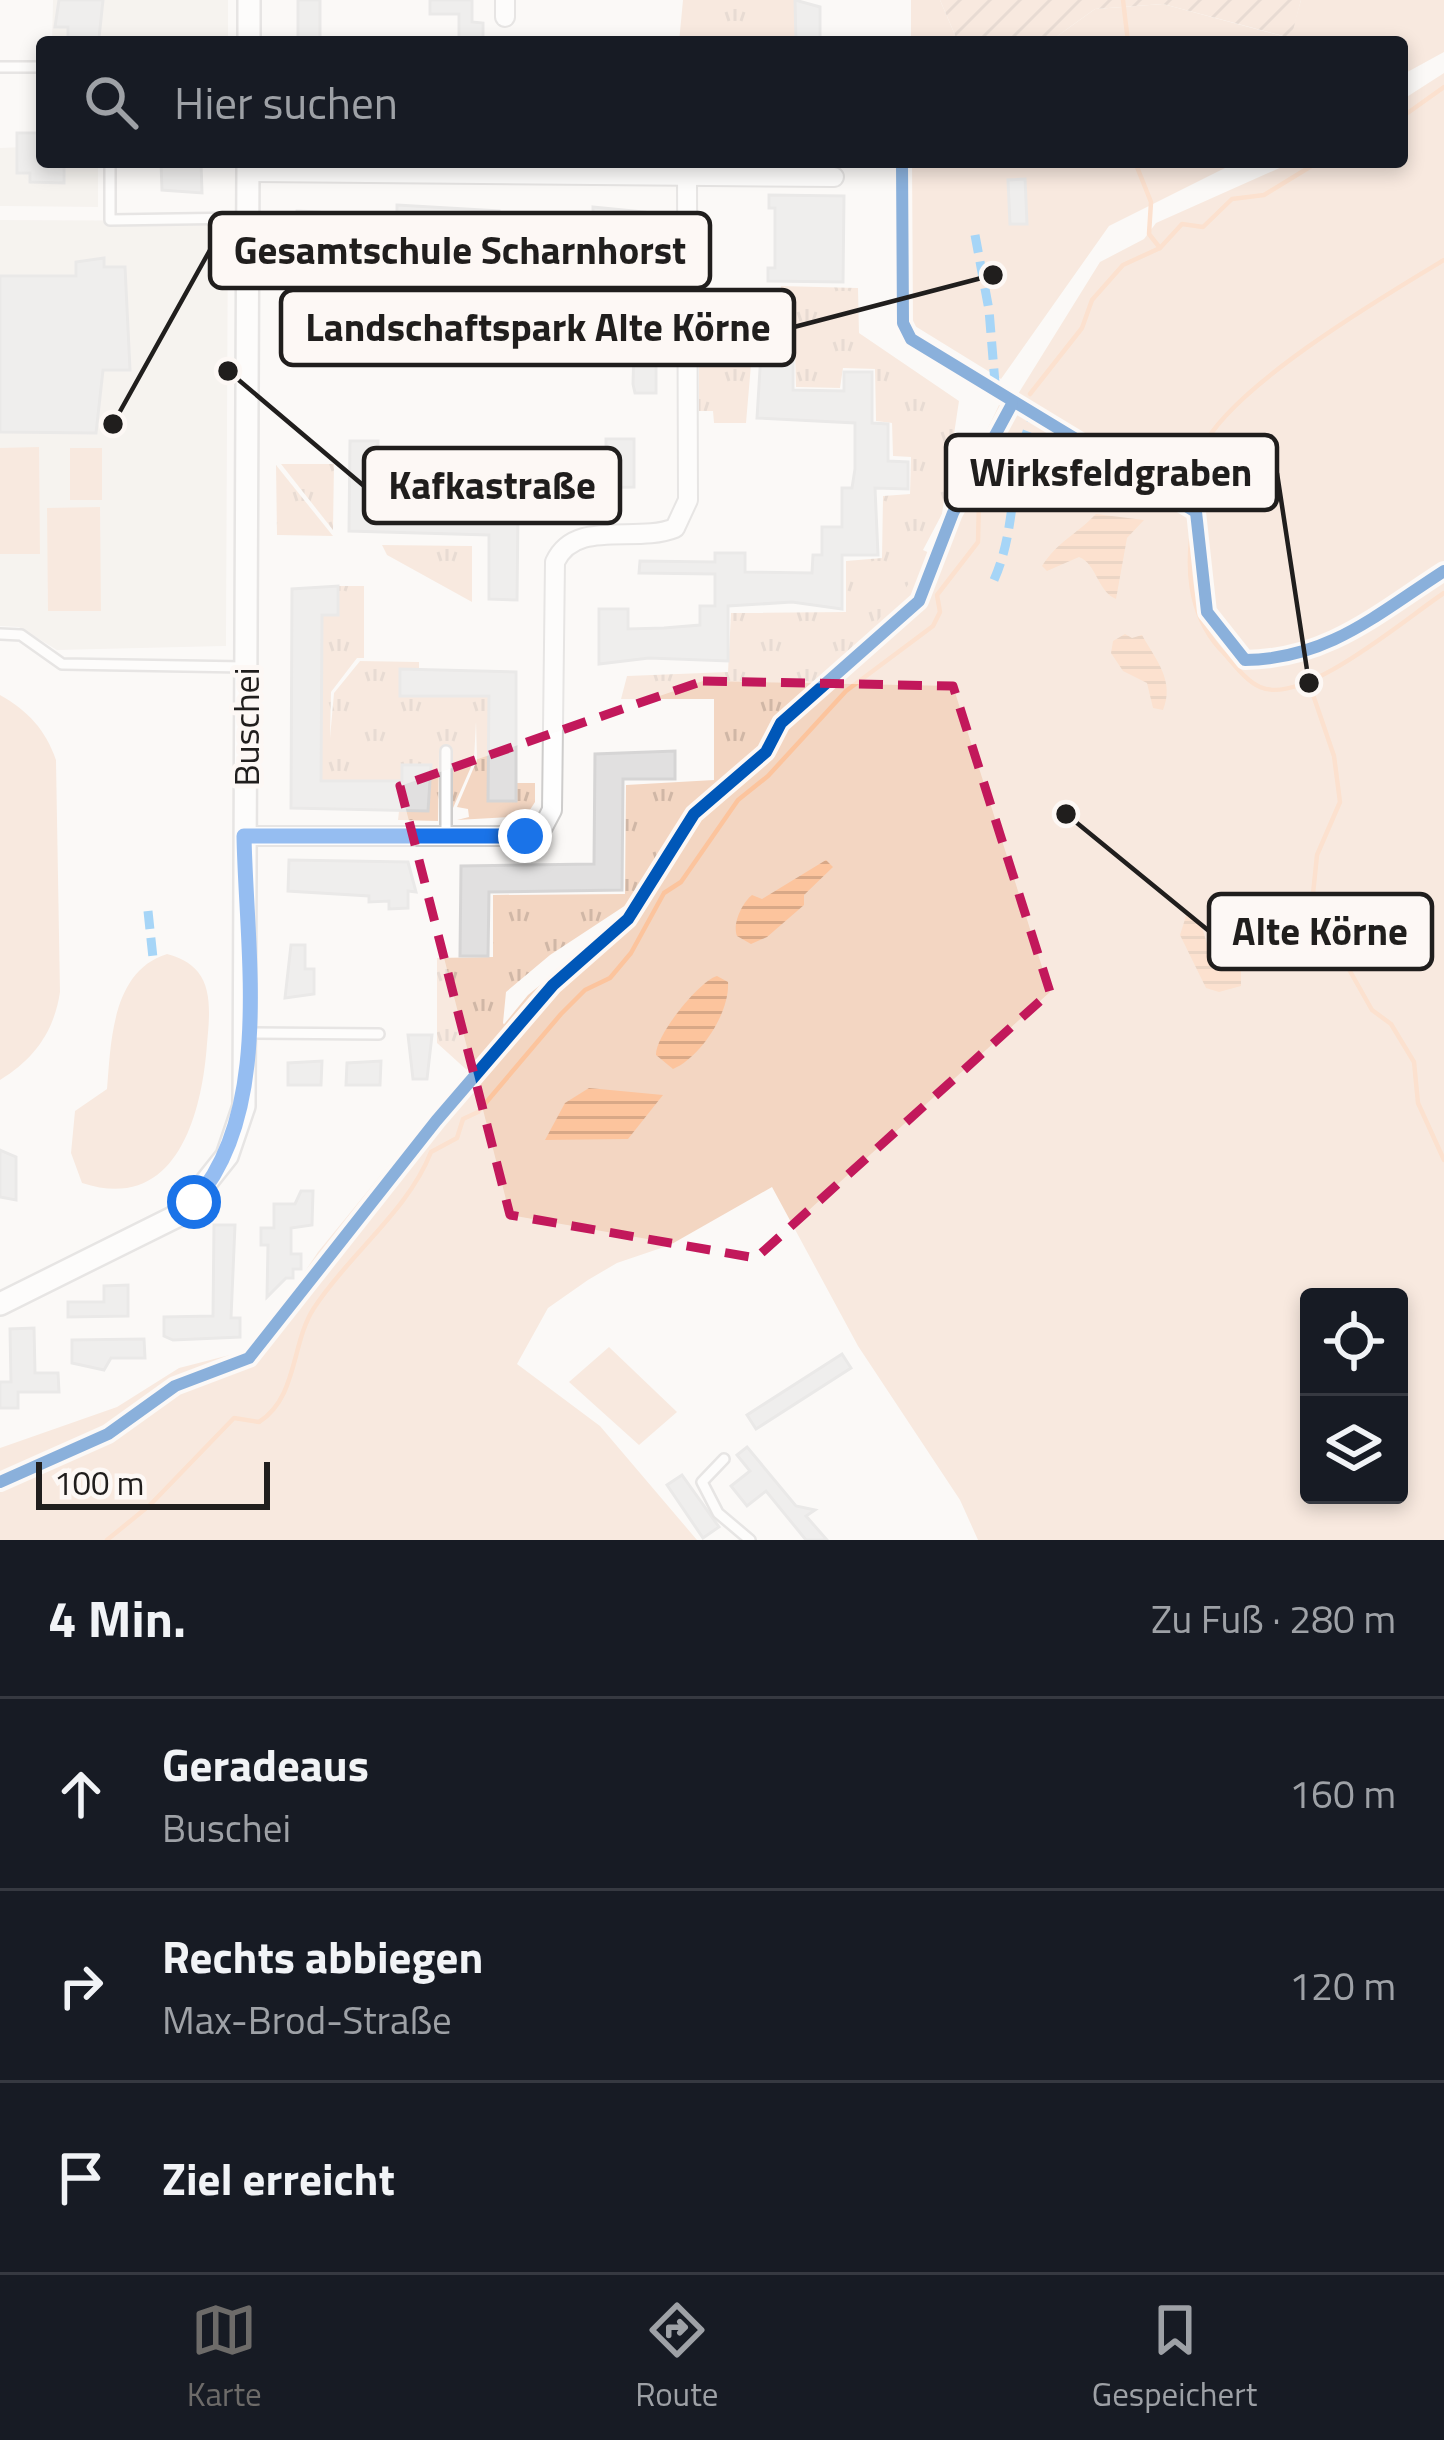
<!DOCTYPE html>
<html lang="de">
<head>
<meta charset="utf-8">
<style>
	body { margin:0; font-family:"Titillium Web",sans-serif; background:#20242c; color:#f1f3f6 }
	.controls { position:absolute; right:36px; bottom:36px; display:grid; overflow:hidden; border-radius:12px; box-shadow:0 6px 18px #0003 }
	.controls button { width:108px; height:108px; display:grid; place-items:center; padding:0; border:0; border-bottom:3px solid #363941; background:#171b24; color:#f1f3f6; font:60px sans-serif }
	.scale { position:absolute; left:36px; bottom:30px; width:234px; box-sizing:border-box; padding-left:12px; border:6px solid #201e1d; border-top:0; font-size:33px; line-height:42px; white-space:nowrap; color:#201e1d; -webkit-text-stroke:9px #fdf8f5; paint-order:stroke }
	.stop { position:absolute; width:36px; height:36px; margin:-27px; border:9px solid #1a73e8; border-radius:50%; background:#fff }
	.stop.end { background:#1a73e8; border-color:#fff; box-shadow:0 3px 12px #0008 }
	.list { margin:0; padding:0; list-style:none }
	h2 { display:flex; justify-content:space-between; align-items:center; height:156px; margin:0; padding:0 48px; font-size:51px }
	h2 small { font-size:39px; font-weight:400; color:#9ea1a6 }
	.list li { display:grid; grid-template-columns:78px 1fr auto; gap:36px; align-items:center; box-sizing:border-box; height:192px; padding:0 48px; border-top:3px solid #363941 }
	.list b { display:block; font-size:45px; white-space:nowrap }
	.list p { margin:0; font-size:39px; white-space:nowrap; color:#9ea1a6 }
	.list em { font-size:39px; font-style:normal; color:#9ea1a6 }
	.icon { flex:none; width:66px; height:66px; fill:none; stroke:currentColor; stroke-width:2; stroke-linecap:round; stroke-linejoin:round }
	.map { position:relative; flex:none; width:1444px; height:1540px; overflow:hidden }
	.search { position:absolute; background:#171b24; box-shadow:0 6px 18px #0003; left:36px; right:36px; top:36px; height:132px; display:flex; align-items:center; gap:30px; box-sizing:border-box; padding:0 42px; border-radius:12px; color:#9ea1a6; font-size:45px }
	.sheet { height:732px; background:#171b24 }
	nav { display:flex; justify-content:space-around; align-items:center; box-sizing:border-box; height:168px; border-top:3px solid #363941; background:#171b24; font-size:33px; color:#9ea1a6 }
	nav a { display:grid; justify-items:center; gap:6px }
	nav .on { color:#6d6b69 }
	.map>svg:first-child { display:block }
</style>
</head>
<body>
<div class="map">
<svg width="1444" height="1540" viewBox="0 0 1444 1540">
	<defs>
		<pattern id="grass-tufts" width="24" height="20" patternUnits="userSpaceOnUse" patternTransform="scale(3)"><rect width="24" height="20" fill="#f3d6c2"/><path d="M3 7l-1-3M5 7V3M7 7l1-3M15 17l-1-3M17 17v-4M19 17l1-3" fill="none" stroke="#d0b7a6"/></pattern>
		<pattern id="garden-furrows" width="10" height="10" patternUnits="userSpaceOnUse" patternTransform="scale(3)"><rect width="10" height="10" fill="#f3d6c2"/><path d="M-1 1l2-2M0 10L10 0M9 11l2-2" fill="none" stroke="#d0b7a6"/></pattern>
		<pattern id="water-rules" width="6" height="5" patternUnits="userSpaceOnUse" patternTransform="scale(3)"><rect width="6" height="5" fill="#fcc49d"/><path d="M0 2.5h6" fill="none" stroke="#d8a887"/></pattern>
	</defs>
	<rect width="100%" height="100%" fill="#fbf9f7"/>
	<g fill="#f0eae5">
		<polygon points="53,0 228,0 228,42 52,42"/>
		<polygon points="23,147 42,162 98,162 98,207 0,206 0,148"/>
		<polygon points="0,220 228,221 226,646 57,650 19,627 0,626"/>
	</g>
	<g fill="url(#grass-tufts)">
		<polygon points="683,0 795,0 796,42 679,42"/>
		<polygon points="781,286 858,288 859,333 959,401 942,514 923,550 945,560 691,838 665,845 626,905 550,955 506,992 503,1023 515,1040 244,1370 247,1347 469,1072 437,1043 437,958 493,957 493,895 625,894 626,785 714,780 714,699 621,699 627,676 728,672 731,613 846,612 846,561 882,558 883,496 910,494 911,457 893,456 892,423 876,421 875,369 843,368 840,388 796,387 795,349 781,349"/>
		<polygon points="699,365 751,365 746,423 714,423 713,411 699,411"/>
		<polygon points="281,464 334,464 333,530"/>
		<polygon points="276,465 333,536 277,535"/>
		<polygon points="382,545 472,546 472,602 387,555"/>
		<polygon points="338,586 364,586 364,658 357,658 331,692 330,738 334,693 360,661 419,662 419,669 400,669 400,696 489,696 488,800 515,801 516,783 535,783 535,802 526,816 457,820 469,817 468,809 457,807 477,760 476,722 474,760 453,808 453,752 439,752 438,821 398,820 399,811 428,810 431,765 402,765 402,781 321,781 322,615 338,615"/>
	</g>
	<g fill="#f3d6c2" fill-rule="evenodd">
		<polygon points="911,0 940,0 958,42 911,42"/>
		<polygon points="1301,0 1444,0 1444,52 1402,75 1402,42 1049,42 1095,9 1163,4 1290,38"/>
		<path d="M1444,73V1540H978L960,1500L858,1346L772,1187L670,1245L617,1263L588,1280L548,1308L517,1364L600,1426L697,1540H0V1448L117,1407L179,1368L253,1349L318,1252L528,995L622,918L698,798L753,751L791,702L854,647L903,592L925,560L999,405L1008,410L1100,262L1144,239L1156,223L1293,162H1402V100ZM1309,1297H1399V1495H1309Z"/>
		<polygon points="911,162 1237,162 1109,226 1001,379 910,323"/>
		<polygon points="39,447 40,554 0,554 0,448"/>
		<rect x="70" y="448" width="32" height="52"/>
		<polygon points="100,507 101,611 48,611 47,508"/>
		<path d="M0,695C28,711 45,729 56,760L60,992C54,1032 34,1059 0,1080Z"/>
		<path d="M167,954C179,957 190,962 198,972C213,990 209,1022 207,1044C202,1115 176,1214 82,1183L71,1153L75,1111L107,1089C111,1041 112,971 167,954Z"/>
		<polygon points="609,1347 677,1412 639,1445 569,1382"/>
	</g>
	<polygon fill="url(#garden-furrows)" points="940,0 1301,0 1291,38 1163,4 1095,9 1049,42 958,42"/>
	<g fill="url(#water-rules)">
		<path d="M1096,514L1144,520L1127,538L1116,599C1097,591 1097,564 1079,557L1047,571L1042,566C1057,542 1077,534 1096,514Z"/>
		<path d="M1125,634L1132,638L1142,635C1156,660 1175,681 1163,710L1153,708L1147,683L1123,671L1111,653L1113,641Z"/>
		<path d="M826,860L833,867L804,895V905L767,937L751,944L737,936C732,923 743,902 752,895L762,899Z"/>
		<path d="M1186,916L1200,922C1210,947 1207,969 1241,970V986L1219,992L1206,988L1180,935Z"/>
		<path d="M717,976L728,982C730,1012 701,1057 673,1069L656,1055C655,1036 699,981 717,976Z"/>
		<polygon points="589,1088 663,1095 628,1139 545,1140 565,1103"/>
	</g>
	<g fill="none" stroke-linecap="round" stroke-linejoin="round">
		<g stroke="#fcc49d" stroke-width="4.5">
			<polyline points="1123,0 1128,42"/>
			<polyline points="1402,117 1444,87"/>
			<polyline points="1135,162 1151,202 1149,234 1160,248"/>
			<polyline points="1030,394 1082,328 1092,300 1123,265 1160,248 1182,224 1203,227 1232,199 1264,195 1318,162"/>
			<path d="M1195,504C1195,486 1194,465 1202,449C1230,387 1384,296 1444,260"/>
			<path d="M1194,518C1186,564 1187,612 1220,649C1231,660 1245,681 1260,687C1303,707 1406,618 1444,593"/>
			<polyline points="1309,683 1334,756 1340,802 1317,855 1312,904 1372,1010 1391,1024 1414,1062 1418,1103 1444,1160"/>
			<path d="M107,1540L150,1505L234,1418L259,1422C298,1397 291,1343 314,1308C349,1254 408,1211 431,1152L457,1138L463,1119L478,1112L561,1014L585,990L610,978L631,953L664,893L681,882L738,800L768,776L846,691L933,626L940,612L937,595L978,542L979,502L1010,437"/>
		</g>
	</g>
	<g fill="#e1e0e0" stroke="#d6d5d5" stroke-width="3">
		<polygon points="59,0 103,0 99,38 68,37 68,27 55,27"/>
		<rect x="298" y="0" width="22" height="42"/>
		<polygon points="430,0 472,0 472,22 483,23 483,42 459,42 459,14 430,14"/>
		<polygon points="795,0 820,7 820,42 796,42"/>
		<polygon points="17,133 42,133 42,162 64,162 64,183 30,182 30,173 17,173"/>
		<polygon points="161,162 201,162 202,193 162,190"/>
		<polygon points="1025,179 1027,224 1010,224 1008,180"/>
		<polygon points="769,195 844,196 843,282 768,281 768,268 775,268 775,208 769,208"/>
		<polygon points="397,205 499,211 499,245 510,245 510,323 576,324 576,344 483,339 491,245 486,244 486,235 397,226"/>
		<polygon points="593,207 645,212 645,245 656,245 656,393 635,393 633,384 637,245 632,236 593,233"/>
		<polygon points="297,211 319,212 319,329 435,330 435,352 291,347"/>
		<polygon points="104,258 104,267 125,267 130,370 103,370 96,433 0,432 0,276 76,276 76,262"/>
		<polygon points="748,300 777,300 776,353 793,353 793,390 844,391 844,372 872,372 872,423 888,424 888,461 908,462 908,489 875,488 878,555 842,555 842,609 792,602 728,606 728,661 649,658 599,664 599,609 628,609 628,629 664,628 700,625 700,606 715,606 715,574 639,573 640,561 715,562 715,553 745,553 745,572 812,573 813,555 822,555 822,527 842,527 842,488 852,488 855,469 855,423 757,418 761,353 711,349 711,319 748,320"/>
		<polygon points="606,439 634,439 634,487 534,489 533,511 518,511 517,600 489,599 489,535 349,531 350,441 378,441 377,506 505,507 506,464 606,461"/>
		<polygon points="338,586 338,615 322,615 321,781 402,781 402,765 431,765 428,811 291,808 292,589"/>
		<polygon points="400,669 516,672 516,801 488,801 489,696 400,696"/>
		<polygon points="675,751 675,779 623,779 622,890 489,892 488,956 460,956 461,866 594,864 595,754"/>
		<polygon points="289,860 408,862 416,892 408,891 408,908 389,909 389,901 369,902 369,896 288,891"/>
		<polygon points="291,945 305,945 305,969 314,969 314,994 285,998"/>
		<polygon points="408,1035 432,1035 427,1079 413,1079"/>
		<polygon points="322,1061 321,1085 288,1085 288,1063"/>
		<polygon points="381,1061 380,1085 346,1085 347,1063"/>
		<polygon points="0,1150 16,1157 16,1200 0,1197"/>
		<polygon points="301,1191 313,1191 312,1225 291,1228 291,1254 301,1254 301,1269 293,1269 293,1278 286,1278 267,1297 268,1245 261,1245 261,1228 274,1228 274,1204 295,1204"/>
		<polygon points="214,1225 235,1225 231,1318 240,1318 240,1337 173,1340 164,1336 164,1317 213,1316"/>
		<polygon points="128,1285 128,1316 68,1317 68,1302 104,1302 104,1286"/>
		<polygon points="34,1328 35,1373 58,1373 59,1392 18,1392 18,1408 0,1408 0,1382 11,1382 10,1329"/>
		<polygon points="144,1339 145,1358 111,1358 104,1370 72,1363 72,1340"/>
		<polygon points="842,1354 851,1368 756,1429 747,1415"/>
		<polygon points="747,1447 796,1506 815,1510 806,1516 827,1540 806,1540 766,1491 747,1506 731,1486 750,1471 737,1455"/>
		<polygon points="682,1475 719,1527 703,1538 667,1485"/>
	</g>
	<g fill="none" stroke-linecap="round" stroke-linejoin="round">
		<defs>
			<g id="service">
				<polyline points="0,67 42,67"/>
				<polyline points="110,162 110,220 244,218"/>
				<polyline points="0,634 21,635 62,664 245,667"/>
				<polyline points="446,835 446,751"/>
				<polyline points="246,1033 379,1034"/>
				<polyline points="724,1459 702,1482 718,1513 750,1540"/>
			</g>
			<g id="minor">
				<polyline points="505,17 505,0"/>
				<polyline points="248,172 834,177"/>
				<path d="M244,836H525L543,827L552,810L555,562C575,518 636,544 675,528L688,500L687,175"/>
			</g>
			<g id="tertiary">
				<polyline points="249,42 249,0"/>
				<polyline points="0,1304 181,1214 227,1156 244,1106 248,162"/>
			</g>
		</defs>
		<use href="#service" stroke="#cecdcc" stroke-width="14"/>
		<use href="#minor" stroke="#cecdcc" stroke-width="22"/>
		<use href="#tertiary" stroke="#cecdcc" stroke-width="26"/>
		<use href="#service" stroke="#fefefe" stroke-width="9"/>
		<use href="#minor" stroke="#fefefe" stroke-width="18"/>
		<use href="#tertiary" stroke="#fefefe" stroke-width="21"/>
		<g stroke="#3fa9f5" stroke-width="9" stroke-dasharray="18 9" stroke-linecap="butt">
			<polyline points="975,235 989,310 996,395"/>
			<path d="M994,580C1018,526 1008,471 1033,417"/>
			<polyline points="148,911 153,958"/>
		</g>
		<defs>
			<g id="cycleway">
				<path d="M902,162L903,323L911,339L1196,512L1207,612L1245,660C1328,659 1377,614 1444,571"/>
				<polyline points="0,1482 108,1434 175,1386 249,1358 436,1121 553,985 628,919 694,814 766,752 781,723 919,601 953,513 1012,404"/>
			</g>
		</defs>
		<use href="#cycleway" stroke="#fdf8f5" stroke-width="20"/>
		<use href="#cycleway" stroke="#0057b8" stroke-width="12"/>
	</g>
	<g fill="none" stroke-linecap="round" stroke-linejoin="round">
		<path stroke="#1a73e8" stroke-width="15" d="M194,1202C274,1112 246,950 244,836H525"/>
	</g>
	<path d="M0 0H1444V1540H0ZM703,681L953,686L1050,992L756,1258L510,1215L400,786Z" fill="#fbf9f7" fill-opacity=".55" fill-rule="evenodd"/>
	<path fill="none" stroke="#c2185b" stroke-width="9" stroke-dasharray="24 15" stroke-linejoin="round" d="M703,681L953,686L1050,992L756,1258L510,1215L400,786Z"/>
	<g text-anchor="middle" dominant-baseline="central" stroke-width="10" stroke-linejoin="round" paint-order="stroke">
		<g font-size="36" fill="#201e1d" stroke="#fdf8f5">
			<text transform="translate(245 727) rotate(-90)">Buschei</text>
		</g>
	</g>
	<path fill="none" stroke="#201e1d" stroke-width="4.5" d="M113 424L210 250M993 275L794 327M1309 683L1277 473M228 371L364 486M1066 814L1209 931"/>
	<g fill="#201e1d" stroke="#fdf8f5" stroke-width="4.5">
		<circle cx="113" cy="424" r="12"/>
		<circle cx="993" cy="275" r="12"/>
		<circle cx="1309" cy="683" r="12"/>
		<circle cx="228" cy="371" r="12"/>
		<circle cx="1066" cy="814" r="12"/>
	</g>
	<g fill="#fdf8f5" stroke="#201e1d" stroke-width="4.5">
		<rect x="210" y="213" width="500" height="75" rx="12"/>
		<rect x="281" y="290" width="513" height="75" rx="12"/>
		<rect x="946" y="435" width="331" height="75" rx="12"/>
		<rect x="364" y="448" width="256" height="75" rx="12"/>
		<rect x="1209" y="894" width="223" height="75" rx="12"/>
	</g>
	<g font-size="39" text-anchor="middle" font-weight="bold" fill="#201e1d">
		<text x="460" y="264">Gesamtschule Scharnhorst</text>
		<text x="538" y="341">Landschaftspark Alte Körne</text>
		<text x="1111" y="486">Wirksfeldgraben</text>
		<text x="492" y="499">Kafkastraße</text>
		<text x="1320" y="945">Alte Körne</text>
	</g>
</svg>
<div class="controls">
<button><svg class="icon" aria-label="locate" viewBox="0 0 24 24"><circle cx="12" cy="12" r="6"/><path d="M12 2v4M12 18v4M2 12h4M18 12h4"/></svg></button>
<button><svg class="icon" aria-label="layers" viewBox="0 0 24 24"><path d="M12 4l9 5-9 5-9-5zM3 14l9 5 9-5"/></svg></button>
</div>
<div class="scale">100 m</div>
<div class="stop" style="left:194px;top:1202px"></div>
<div class="stop end" style="left:525px;top:836px"></div>
<div class="search"><svg class="icon" aria-label="search" viewBox="0 0 24 24"><circle cx="10" cy="10" r="6"/><path d="M15 15l6 6"/></svg>Hier suchen</div>
</div>
<section class="sheet">
<h2>4 Min.<small>Zu Fuß · 280 m</small></h2>
<ul class="list">
<li><svg class="icon" aria-label="ahead" viewBox="0 0 24 24"><path d="M12 20V5M6 11l6-6 6 6"/></svg><div><b>Geradeaus</b><p>Buschei</p></div><em>160 m</em></li>
<li><svg class="icon" aria-label="right" viewBox="0 0 24 24"><path d="M7 20v-9h11M14 6l5 5-5 5"/></svg><div><b>Rechts abbiegen</b><p>Max-Brod-Straße</p></div><em>120 m</em></li>
<li><svg class="icon" aria-label="arrive" viewBox="0 0 24 24"><path d="M6 21V4h12l-3 4 3 4H6"/></svg><div><b>Ziel erreicht</b></div></li>
</ul>
</section>
<nav>
<a class="on"><svg class="icon" aria-label="map" viewBox="0 0 24 24"><path d="M3 6l6-2 6 2 6-2v14l-6 2-6-2-6 2zM9 4v14M15 6v14"/></svg>Karte</a>
<a><svg class="icon" aria-label="directions" viewBox="0 0 24 24"><path d="M12 3l9 9-9 9-9-9zM9 14v-3h6M13 9l2 2-2 2"/></svg>Route</a>
<a><svg class="icon" aria-label="saved" viewBox="0 0 24 24"><path d="M7 4h10v16l-5-4-5 4z"/></svg>Gespeichert</a>
</nav>
</body>
</html>
